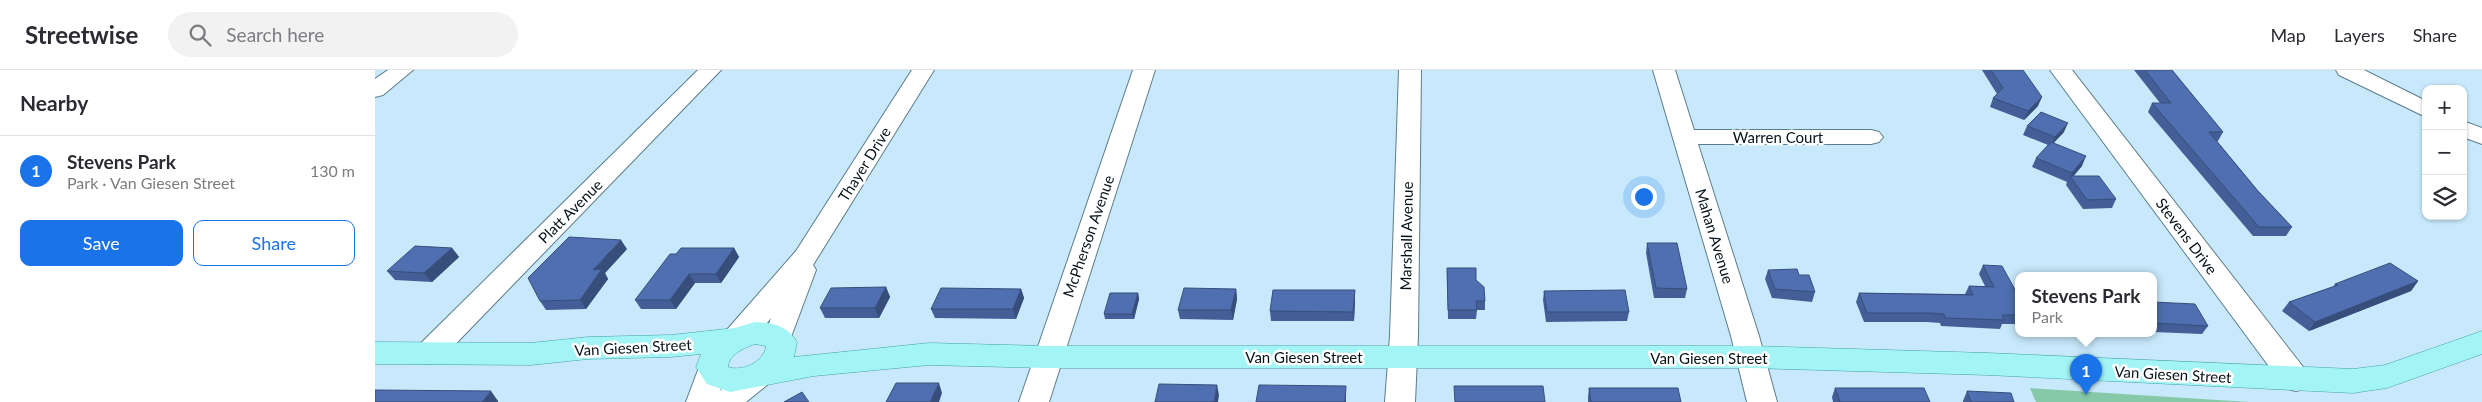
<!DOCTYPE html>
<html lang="en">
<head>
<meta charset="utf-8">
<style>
	body { margin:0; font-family:Lato,sans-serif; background:#f2f2f3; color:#2b2b33 }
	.controls { position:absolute; right:15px; top:15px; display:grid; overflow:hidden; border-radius:10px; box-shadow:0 1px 4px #0004 }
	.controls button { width:45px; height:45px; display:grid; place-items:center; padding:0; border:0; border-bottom:1px solid #e1e1e2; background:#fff; color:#2b2b33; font:25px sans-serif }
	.you { position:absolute; left:1268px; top:126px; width:18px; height:18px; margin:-12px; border:4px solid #fff; border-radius:50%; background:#1a73e8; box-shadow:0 0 0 8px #1a73e833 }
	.badge { display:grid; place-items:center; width:32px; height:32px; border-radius:50%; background:#1a73e8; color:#fff; font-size:16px; font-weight:700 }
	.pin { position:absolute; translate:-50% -41px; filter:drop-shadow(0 1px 2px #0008) }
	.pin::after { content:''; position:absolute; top:26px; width:18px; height:15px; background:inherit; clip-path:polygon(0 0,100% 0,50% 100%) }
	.popup { position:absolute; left:1640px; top:202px; width:142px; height:65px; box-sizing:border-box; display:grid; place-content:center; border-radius:10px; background:#fff; filter:drop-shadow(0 1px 4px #0005); font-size:16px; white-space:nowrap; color:#7c7c81 }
	.popup b { font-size:19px; color:#2b2b33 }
	.popup::after { content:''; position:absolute; left:50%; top:100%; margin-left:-10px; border:10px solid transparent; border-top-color:#fff }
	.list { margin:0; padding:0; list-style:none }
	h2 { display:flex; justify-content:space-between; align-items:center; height:65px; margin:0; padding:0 20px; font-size:21px }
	h2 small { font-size:16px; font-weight:400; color:#7c7c81 }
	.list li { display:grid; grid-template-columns:32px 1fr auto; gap:15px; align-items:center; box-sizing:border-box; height:70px; padding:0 20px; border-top:1px solid #e1e1e2 }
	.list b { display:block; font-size:19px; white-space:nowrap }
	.list p { margin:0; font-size:16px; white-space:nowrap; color:#7c7c81 }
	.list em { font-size:16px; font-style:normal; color:#7c7c81 }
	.actions { display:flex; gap:10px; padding:15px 20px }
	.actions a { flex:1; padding:11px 0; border:1px solid #1a73e8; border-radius:10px; text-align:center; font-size:18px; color:#1a73e8 }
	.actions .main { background:#1a73e8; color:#fff }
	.icon { flex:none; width:28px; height:28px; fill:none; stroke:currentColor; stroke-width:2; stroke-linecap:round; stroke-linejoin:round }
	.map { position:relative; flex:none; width:2107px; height:332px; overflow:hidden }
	header { display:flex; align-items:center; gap:30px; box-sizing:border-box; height:70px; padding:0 25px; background:#fff; border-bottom:1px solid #e1e1e2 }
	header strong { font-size:24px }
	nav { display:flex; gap:28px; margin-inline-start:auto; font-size:18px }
	.search { width:350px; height:45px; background:#f2f2f3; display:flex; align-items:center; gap:12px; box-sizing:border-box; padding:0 18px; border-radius:28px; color:#7c7c81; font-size:19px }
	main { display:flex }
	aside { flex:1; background:#fff }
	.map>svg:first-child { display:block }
</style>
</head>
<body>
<header>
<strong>Streetwise</strong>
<div class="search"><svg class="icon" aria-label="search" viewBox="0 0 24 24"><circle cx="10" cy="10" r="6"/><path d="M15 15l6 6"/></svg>Search here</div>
<nav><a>Map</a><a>Layers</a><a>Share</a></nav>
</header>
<main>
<aside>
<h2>Nearby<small></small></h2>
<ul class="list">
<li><span class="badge">1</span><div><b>Stevens Park</b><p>Park · Van Giesen Street</p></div><em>130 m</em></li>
</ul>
<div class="actions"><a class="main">Save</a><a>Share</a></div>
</aside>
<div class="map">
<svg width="2107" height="332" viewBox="0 0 2107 332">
	<rect width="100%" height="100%" fill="#c7e9fb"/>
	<polygon fill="#86c9a9" points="1655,318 1874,332 1661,332"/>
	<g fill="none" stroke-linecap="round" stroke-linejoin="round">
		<defs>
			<g id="minor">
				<polygon points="13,0 38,0 8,25 0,27 0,9"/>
				<polygon points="323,0 346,0 64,291 54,294 44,291 39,283 44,275"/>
				<path d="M537,0H559L438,195L441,200L413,275L403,278L393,275L389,268L396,248C383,263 372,283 350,276L346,269L350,262L421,181Z"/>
				<polygon points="758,0 780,0 674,332 644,332"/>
				<polygon points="1024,0 1046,0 1043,265 1040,332 1010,332 1015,265"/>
				<polygon points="1278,0 1300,0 1319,60 1496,60 1504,62 1508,67 1504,72 1496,74 1323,74 1384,266 1402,332 1372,332 1356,266"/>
				<polygon points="1675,0 1697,0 1932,302 1936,310 1932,318 1921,321 1910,318"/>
				<polygon points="1961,0 1989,0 2051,31 2051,47 1964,5"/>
				<polygon points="2088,51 2107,58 2107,74 2088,67"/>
				<path d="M337,289L348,292L352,300L345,321C359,306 376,289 397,295L401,303L397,311L371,332H311L326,292Z"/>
			</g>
			<path id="major" d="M380,252C398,253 412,255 422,272L419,287L554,273L672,276H1376L1613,283L1978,299L2010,295L2107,261V284L2012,318L1978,323L1613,305L1376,298H672L554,295L439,306L355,322L332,314L321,297L326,284L296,287L213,289L156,295L0,294V272L156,273L213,267L296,265L360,258ZM380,274L391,276C389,292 367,302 353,297C354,284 369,278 380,274Z"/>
		</defs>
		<use href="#minor" stroke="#5d7c8c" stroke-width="2"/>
		<use href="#major" stroke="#43a0a4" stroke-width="1"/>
		<use href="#minor" fill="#fff" fill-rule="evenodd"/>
		<use href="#major" fill="#a2f4f5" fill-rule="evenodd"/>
	</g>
	<g fill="#445f97">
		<polygon points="1607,0 1648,0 1663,36 1649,50 1615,37 1618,28 1622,24"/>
		<polygon points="1759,0 1797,0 1848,62 1843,71 1842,71 1883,121 1917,157 1911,166 1878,166 1773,42 1777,33 1785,33"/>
		<polygon points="1652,56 1689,62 1678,73 1707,96 1698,106 1741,129 1737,138 1708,139 1691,115 1692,112 1657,97 1661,88 1673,75 1648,65"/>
		<polygon points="1272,173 1312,219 1310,228 1279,228 1271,183"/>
		<polygon points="77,178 84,187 57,212 20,210 12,201"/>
		<polygon points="359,178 364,187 346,213 320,213 301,239 266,239 260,230 301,184"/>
		<polygon points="252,179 230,203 233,209 211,239 171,240 165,231"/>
		<polygon points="1608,195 1644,227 1644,254 1627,254 1625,259 1566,256 1565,253 1552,252 1489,252 1481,232 1484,223 1590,224 1594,216 1610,216 1604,204"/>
		<polygon points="1072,198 1101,210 1110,231 1110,240 1102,240 1101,249 1073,249"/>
		<polygon points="1393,200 1424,205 1440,222 1437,232 1397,228 1390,209"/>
		<polygon points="2043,211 2036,221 1934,261 1907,241 1914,232 1958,217 1960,214"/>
		<polygon points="511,217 515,227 504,248 450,248 445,238"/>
		<polygon points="646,219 649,228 641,249 560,248 556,239"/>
		<polygon points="861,219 862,229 858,250 805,249 803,240"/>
		<polygon points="1169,221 1254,242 1252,251 1171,252 1168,230"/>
		<polygon points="763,223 764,229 759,249 730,249 729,244"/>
		<polygon points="980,229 979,251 896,251 895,241"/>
		<polygon points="1778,232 1833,256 1827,264 1778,262"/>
		<polygon points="1214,318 1306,332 1213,332 1213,327"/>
		<polygon points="1460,318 1555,332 1458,332 1457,327"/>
		<polygon points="1592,321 1639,332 1588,332 1588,331"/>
	</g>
	<g fill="#374e7b">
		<polygon points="1667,27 1663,36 1649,50 1653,41"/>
		<polygon points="1693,53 1689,62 1676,76 1680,67"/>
		<polygon points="1711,86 1707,96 1697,108 1696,107 1697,103"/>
		<polygon points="246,170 252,179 230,203 233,209 211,239 205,230 218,200"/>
		<polygon points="77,178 84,187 57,212 49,203"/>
		<polygon points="359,178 364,187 346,213 341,204"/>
		<polygon points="314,204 320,213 301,239 295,230"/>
		<polygon points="2043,211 2036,221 1934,261 1940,252"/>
		<polygon points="511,217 515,227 504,248 500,238"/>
		<polygon points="646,219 649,228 641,249 638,239"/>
		<polygon points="861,219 862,229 858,250 856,240"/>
		<polygon points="980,220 980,229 979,251 978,242"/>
		<polygon points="763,223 764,229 759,249 757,244"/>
		<polygon points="564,313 567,323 564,332 555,332"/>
		<polygon points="842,315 844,325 843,332 839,332"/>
		<polygon points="971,316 971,332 970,332"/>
		<polygon points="116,321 123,331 123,332 107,332"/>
	</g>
	<g fill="#4f6fb0" stroke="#374e7b">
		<polygon points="1616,0 1648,0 1667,27 1653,41 1618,28 1628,18"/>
		<polygon points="1770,0 1797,0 1848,62 1834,62 1883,121 1917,157 1884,157 1777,33 1796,33"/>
		<polygon points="1666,42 1693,53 1680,67 1652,56"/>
		<polygon points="1676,72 1711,86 1697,103 1661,88"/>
		<polygon points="1695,106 1724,106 1741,129 1712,130"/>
		<polygon points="194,167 246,170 218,200 227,199 205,230 165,231 153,208"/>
		<polygon points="1272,173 1302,173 1312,219 1281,218"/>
		<polygon points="40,176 77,178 49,203 12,201"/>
		<polygon points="306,178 359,178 341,204 314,204 295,230 260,230 295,184 301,184"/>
		<polygon points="2015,193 2043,211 1940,252 1914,232 1963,215 1960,214"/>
		<polygon points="1608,195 1627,196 1644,227 1644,245 1627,245 1629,250 1570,248 1569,244 1555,243 1492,243 1484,223 1598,225 1594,216 1619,217"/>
		<polygon points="1072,198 1101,198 1101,210 1109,217 1110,231 1101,231 1102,240 1073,240"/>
		<polygon points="1422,199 1424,205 1434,205 1440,222 1400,219 1393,200"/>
		<polygon points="511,217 500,238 445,238 456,218"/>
		<polygon points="566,218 646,219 638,239 556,239"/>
		<polygon points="809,218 861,219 856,240 803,240"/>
		<polygon points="898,220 980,220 978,242 895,241"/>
		<polygon points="1250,220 1254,242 1172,242 1169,221"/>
		<polygon points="735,223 763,223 757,244 729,244"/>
		<polygon points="1778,232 1820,234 1833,256 1778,253"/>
		<polygon points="521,313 564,313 555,332 511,332"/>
		<polygon points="784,314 842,315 839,332 780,332"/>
		<polygon points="884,315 971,316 970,332 881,332"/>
		<polygon points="1079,316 1168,316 1170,332 1080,332"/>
		<polygon points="1214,318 1303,318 1306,332 1216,332"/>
		<polygon points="1460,318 1549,318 1555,332 1465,332"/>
		<polygon points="0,320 116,321 107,332 0,332"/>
		<polygon points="1592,321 1636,323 1639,332 1596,332"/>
		<polygon points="427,322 434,332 409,332"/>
	</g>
	<g text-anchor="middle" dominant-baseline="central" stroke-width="5" stroke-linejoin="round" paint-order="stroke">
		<g font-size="15" fill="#071319" stroke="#fff">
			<text x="1403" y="67">Warren Court</text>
			<text transform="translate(489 94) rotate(-58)">Thayer Drive</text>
			<text transform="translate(195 141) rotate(-45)">Platt Avenue</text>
			<text transform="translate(713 166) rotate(-71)">McPherson Avenue</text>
			<text transform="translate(1031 166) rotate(-89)">Marshall Avenue</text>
			<text transform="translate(1340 166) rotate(73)">Mahan Avenue</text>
			<text transform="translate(1812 166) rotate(53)">Stevens Drive</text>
			<text transform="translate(258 277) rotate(-3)">Van Giesen Street</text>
			<text x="929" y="287">Van Giesen Street</text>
			<text x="1334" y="288">Van Giesen Street</text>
			<text transform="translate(1798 304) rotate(3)">Van Giesen Street</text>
		</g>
	</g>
</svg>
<div class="controls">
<button>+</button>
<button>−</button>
<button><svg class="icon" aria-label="layers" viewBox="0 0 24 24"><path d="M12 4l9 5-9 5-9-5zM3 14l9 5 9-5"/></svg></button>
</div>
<div class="you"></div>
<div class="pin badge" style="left:1711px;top:325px">1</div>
<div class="popup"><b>Stevens Park</b>Park</div>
</div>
</main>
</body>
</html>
